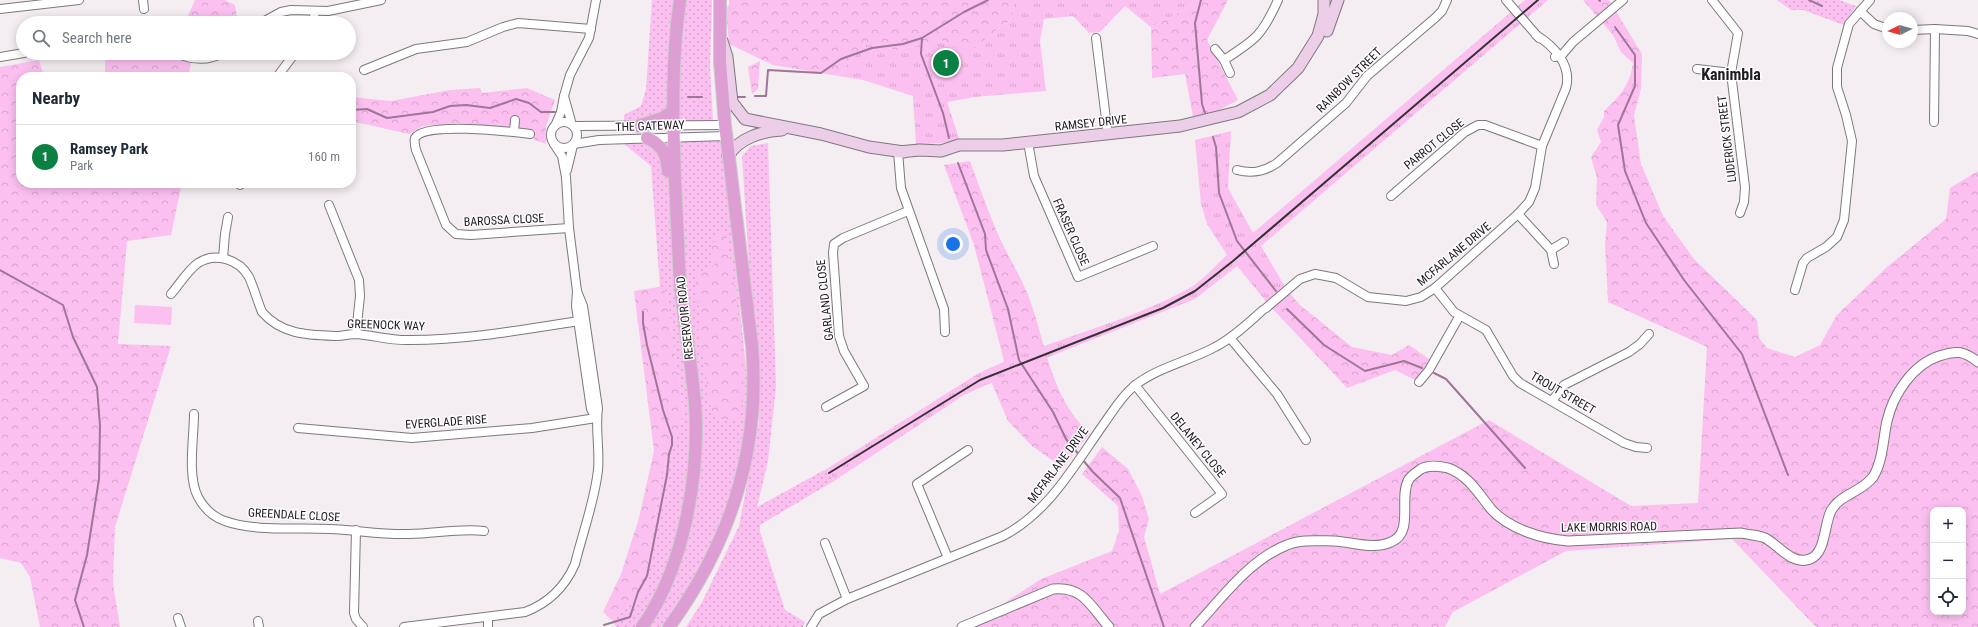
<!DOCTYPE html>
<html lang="en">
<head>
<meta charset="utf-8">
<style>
	body { margin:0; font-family:"Roboto Condensed",sans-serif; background:#f2f2f3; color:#1f2937 }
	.controls { position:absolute; right:12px; bottom:12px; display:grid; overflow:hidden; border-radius:8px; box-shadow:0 2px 10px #0003 }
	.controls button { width:36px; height:36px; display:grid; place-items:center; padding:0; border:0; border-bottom:1px solid #e0e1e3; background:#fff; color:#1f2937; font:20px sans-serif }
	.compass { position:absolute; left:1882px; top:12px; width:36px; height:36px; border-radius:50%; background:#fff; box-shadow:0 2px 10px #0003; rotate:265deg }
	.you { position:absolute; left:953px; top:244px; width:14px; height:14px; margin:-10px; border:3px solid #fff; border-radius:50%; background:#1a73e8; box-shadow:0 0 0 6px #1a73e833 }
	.badge { display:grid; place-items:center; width:26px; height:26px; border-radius:50%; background:#0b8043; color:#fff; font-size:13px; font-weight:700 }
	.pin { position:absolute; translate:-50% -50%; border:2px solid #fff; box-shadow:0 1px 4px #0006 }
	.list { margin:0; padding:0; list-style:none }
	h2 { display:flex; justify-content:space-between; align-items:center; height:52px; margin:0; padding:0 16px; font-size:17px }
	h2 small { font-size:13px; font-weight:400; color:#747a83 }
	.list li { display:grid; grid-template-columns:26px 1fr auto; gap:12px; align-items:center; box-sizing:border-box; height:64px; padding:0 16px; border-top:1px solid #e0e1e3 }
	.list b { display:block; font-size:15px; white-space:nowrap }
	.list p { margin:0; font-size:13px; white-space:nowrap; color:#747a83 }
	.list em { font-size:13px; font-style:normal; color:#747a83 }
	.icon { flex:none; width:22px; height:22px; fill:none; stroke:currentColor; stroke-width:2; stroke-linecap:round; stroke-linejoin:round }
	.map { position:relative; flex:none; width:1978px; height:627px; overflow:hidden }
	.search { position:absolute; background:#fff; box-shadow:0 2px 10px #0003; left:16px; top:16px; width:340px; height:44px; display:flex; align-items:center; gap:10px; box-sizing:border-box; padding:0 14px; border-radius:22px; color:#747a83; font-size:15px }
	.panel { position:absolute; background:#fff; box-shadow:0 2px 10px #0003; left:16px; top:72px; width:340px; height:116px; border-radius:16px }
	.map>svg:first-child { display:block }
</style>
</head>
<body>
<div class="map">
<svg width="1978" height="627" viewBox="0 0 1978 627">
	<defs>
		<pattern id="grass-dots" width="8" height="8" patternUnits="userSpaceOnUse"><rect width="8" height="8" fill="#fbc0f0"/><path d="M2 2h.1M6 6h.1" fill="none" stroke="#d7a4cd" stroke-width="1.8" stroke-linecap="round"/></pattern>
		<pattern id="forest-crowns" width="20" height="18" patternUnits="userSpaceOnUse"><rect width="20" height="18" fill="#fbc0f0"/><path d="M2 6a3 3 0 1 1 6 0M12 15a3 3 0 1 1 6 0" fill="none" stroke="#d7a4cd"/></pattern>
		<pattern id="park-tufts" width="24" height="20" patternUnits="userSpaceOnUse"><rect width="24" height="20" fill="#fbc0f0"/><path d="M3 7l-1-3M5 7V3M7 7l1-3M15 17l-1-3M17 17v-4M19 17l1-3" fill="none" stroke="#d7a4cd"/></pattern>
	</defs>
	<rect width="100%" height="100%" fill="#f4edf2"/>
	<g fill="url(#grass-dots)">
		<polygon points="652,0 712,0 710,67 713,121 624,125 624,115 641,106 646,89"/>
		<polygon points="1777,0 1839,0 1856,6 1844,25 1803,10 1791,10"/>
		<polygon points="720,139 731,222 748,387 741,463 706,560 661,627 616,627 612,620 646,592 651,544 661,478 684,415 665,287 660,287 651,166 624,144"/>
		<polygon points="768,143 776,386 768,461 757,507 828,468 834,481 760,525 760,532 785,610 805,622 803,627 686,627 702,602 739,526 759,422 742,156 751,146"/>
	</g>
	<g fill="url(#forest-crowns)" fill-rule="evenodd">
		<polygon points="195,0 225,0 235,5 238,23 185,23"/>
		<path d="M729,0H1014C1014,22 1009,22 993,33C987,37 981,43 976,48H952L941,40L898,50L865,44L838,76L773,65L729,44L726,9L729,5Z"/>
		<polygon points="1193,0 1228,0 1207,40 1238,100 1219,110 1193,117 1185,74 1152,78 1151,27 1191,6"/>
		<path d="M1583,0H1609L1642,54L1641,88L1634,116L1641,164L1663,216L1694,259L1757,320L1759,338L1767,348L1795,357L1820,345L1837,315L1887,267L1946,219L1950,188L1978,171V627H1816L1732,539L1566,551L1453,612L1445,627H968L1041,579L1112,551L1119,531L1118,506L1082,474L1102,447L1128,469L1142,496L1149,519L1144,537L1160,594L1489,420L1631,506L1698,503L1707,347L1608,302L1605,244L1607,222L1596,205L1597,178L1591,157L1601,142L1597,130L1604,117V111C1620,96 1630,85 1633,63L1621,52L1613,35ZM1933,510H1963V612H1933Z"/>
		<polygon points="105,53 201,53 192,58 188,77 105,77"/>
		<polygon points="39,60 44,77 21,77 21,183 182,183 171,235 127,241 118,344 171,346 115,527 113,583 120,627 40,627 30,577 21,563 0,558 0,67"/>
		<polygon points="760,61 758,89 752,94 748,67"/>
		<polygon points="480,88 482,93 527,88 555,100 546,126 546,144 534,140 532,130 459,123 423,126 409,134 351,121 351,97 391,101 450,90"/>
		<path d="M970,161C979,185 987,209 997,232C1006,253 1019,273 1028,295C1046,341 1050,399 1090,433L1063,468L1032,446L1008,421L991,381L1004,361L974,245L944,165Z"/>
		<path d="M718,233H726C731,269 755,394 737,421L712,417L703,356L697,337L701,317L695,290L696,274L714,265L711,248Z"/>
		<polygon points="665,286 684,415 661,478 651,544 646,592 612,620 603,612 621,574 639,518 654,451 634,291"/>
		<polygon points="1287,290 1300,305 1352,347 1392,355 1409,345 1433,362 1419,382 1395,370 1347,388 1269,305"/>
	</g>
	<g fill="url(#park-tufts)">
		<path d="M1014,0H1193L1191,6L1151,27L1125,6L1100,32L1089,33L1073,16L1044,19L1040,41L1046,91L975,97L947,102L960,141L916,145L913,96L863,80L838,76L865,44L898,50L941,40L952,48H976C981,43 987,37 993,33C1009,22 1014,22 1014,0Z"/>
		<path d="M1525,0H1548L1261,246L1287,290L1269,305L1237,266L1195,299L1046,358L964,395L834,481L828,468L979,373C1046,340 1122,325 1188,289C1202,281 1215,266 1227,255L1207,224L1201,204L1195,140L1231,131L1228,188L1253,233Z"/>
	</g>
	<polygon fill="#fbc0f0" points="135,305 172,307 171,325 134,323"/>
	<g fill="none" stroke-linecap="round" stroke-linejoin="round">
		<g stroke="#9f7598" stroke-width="2">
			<polyline points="1201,0 1195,23 1202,104 1206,116"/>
			<polyline points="1599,0 1600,1"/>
			<polyline points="1809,0 1822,6"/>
			<polyline points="1615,27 1635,55 1635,86 1618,125 1625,171 1646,223 1684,280 1742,354 1788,475"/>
			<polyline points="755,96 766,96 768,70 821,73 841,59 872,48 903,44 922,38"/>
			<polyline points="688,97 702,97"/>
			<polyline points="736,97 745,97"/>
			<polyline points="351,110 367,109 387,118 433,112 450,106 466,105 490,108 516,99 529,103 541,112 555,112"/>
			<polyline points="1213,137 1216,147 1219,193 1237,241 1276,291"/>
			<polyline points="949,138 943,113 921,54 922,38 964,12 988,0"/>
			<polyline points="958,163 985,234 986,250 1008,309 1019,360 1053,412 1066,439 1080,456"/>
			<polyline points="0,270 63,305 73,337 97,387 100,426 99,479 87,555 75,600 84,627"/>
			<polyline points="1287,309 1324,345 1365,371 1404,361 1422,368"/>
			<polyline points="1434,373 1446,379 1525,468"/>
			<polyline points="1082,459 1093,472 1120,498 1164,627"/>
			<polyline points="604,625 630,617 638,592 647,576 667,475 669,454 672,445 672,437 663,410 647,345 643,323 643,312"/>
		</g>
		<defs>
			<g id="minor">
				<polyline points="143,0 144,9"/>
				<polyline points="1506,0 1539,38"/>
				<polyline points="1712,0 1738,33 1731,73 1745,187 1744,202 1740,213"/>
				<polyline points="0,9 79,0"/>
				<polyline points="1860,11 1874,24 1888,29"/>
				<polyline points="261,23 281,12 291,10 328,11 381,0"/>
				<polyline points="313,23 315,11"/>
				<polyline points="1935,29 1968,31 1978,34"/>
				<polyline points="1912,30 1935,29 1934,122"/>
				<polyline points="1096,38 1108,135"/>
				<polyline points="1215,49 1224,60"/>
				<path d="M176,53C192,60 207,62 222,53"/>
				<polyline points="0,57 24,53"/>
				<polyline points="1555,57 1561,56 1573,42 1623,0"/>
				<polyline points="1697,69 1731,73"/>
				<polyline points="364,70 416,49 467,42 503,27 518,23 591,29"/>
				<path d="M1230,73L1224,60C1255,40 1262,36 1278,0"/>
				<polyline points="277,77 295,53"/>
				<polyline points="564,96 570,75 589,38 596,0"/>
				<circle cx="564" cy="135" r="13"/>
				<polyline points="555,126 561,112 564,96 572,125"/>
				<polyline points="574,126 725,125"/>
				<polyline points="514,132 515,120"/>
				<path d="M530,134C513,132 424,121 415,138C414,141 415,146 416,150L446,225L456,234L471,235L569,228"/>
				<polyline points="1028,142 1034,176 1078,277 1153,246"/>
				<polyline points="554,144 562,156 566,177 569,228 577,291 576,306 591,409 596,418"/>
				<polyline points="574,144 599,140 726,136"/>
				<polyline points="898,152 901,188 944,309 945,332"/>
				<polyline points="567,170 573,145"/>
				<path d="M1237,170C1252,174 1264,172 1277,163L1346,103L1367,76L1435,18L1442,11L1447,0"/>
				<polyline points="240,185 242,183"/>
				<polyline points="1391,196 1465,132 1478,125 1485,125 1542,146"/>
				<polyline points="329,205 359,280 360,296 356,334"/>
				<polyline points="1518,214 1551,250 1554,264"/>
				<polyline points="1551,250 1564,242"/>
				<polyline points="223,258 225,234 228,217"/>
				<polyline points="1435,288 1454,312 1486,330 1513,376 1520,383 1624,443 1636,447 1647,448"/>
				<polyline points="1795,290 1803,263 1807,258 1826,247 1837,237 1844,220 1852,141 1846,115 1837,87 1837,68 1849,24 1870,0"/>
				<path d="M171,294C180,284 187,271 198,263C215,252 239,259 249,277C254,288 257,300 262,312C282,335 308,335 337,336C343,336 349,334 355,334C373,335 391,341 410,340C468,340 527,329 585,320"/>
				<path d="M1266,308L1300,279L1315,274L1336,278L1368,297L1406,301L1421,297L1435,288L1518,214L1529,202L1535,188L1542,146L1566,88C1572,65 1554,46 1536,35"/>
				<polyline points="1230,338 1277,394 1306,440"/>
				<polyline points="1419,382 1429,370 1459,317"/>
				<polyline points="1135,385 1222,494 1195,513"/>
				<polyline points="1552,401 1564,385 1629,352 1640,344 1649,334"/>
				<polyline points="826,407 864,386 844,351 839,336 833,253 834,244 843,238 908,211"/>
				<path d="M194,414C194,438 187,476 198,497C204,508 213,517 225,521C255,532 297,527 330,529C356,530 383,535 409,534C434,534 459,528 484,531"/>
				<polyline points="298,428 412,438 532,428 596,418"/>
				<polyline points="356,530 354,613 356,619 363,627"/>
				<polyline points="825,543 847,599"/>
				<polyline points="948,558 917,484 968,450"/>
				<polyline points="178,618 181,627"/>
				<polyline points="488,618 488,627"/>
				<polyline points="258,621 259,627"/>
				<path d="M404,627L525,612C549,603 565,587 575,564C582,535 595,500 598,470C600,449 595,429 598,408L583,306L577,291"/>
				<path d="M811,627L819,614L847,599L1003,536C1049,512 1074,466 1103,425C1113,411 1121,397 1133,387C1155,368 1190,361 1215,347C1233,338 1248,323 1263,310"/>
			</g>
			<g id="tertiary">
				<path d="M962,627L1053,589C1084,586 1091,607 1109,627"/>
				<path d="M1195,627C1221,599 1250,559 1287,545C1301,539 1319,541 1334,541C1353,542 1374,550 1391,542C1414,533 1399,499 1408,481C1410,476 1417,472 1421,469C1428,465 1440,466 1448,468C1468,475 1479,494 1491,509C1509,529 1542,539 1568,541L1741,533C1749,535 1759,535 1765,538C1779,545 1792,566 1810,559C1826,553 1824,524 1831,511C1840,494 1862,492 1873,477C1883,461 1883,439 1887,421C1893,395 1912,365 1939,356C1957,350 1964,351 1978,362"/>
			</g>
			<g id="secondary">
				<polyline points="1327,31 1338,0"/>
				<polyline points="722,41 727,57 732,102 745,119 821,134 869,147 904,152"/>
				<polyline points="898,152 920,150 941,151 959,145 1003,145 1180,126 1238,112 1270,95 1298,68 1318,36 1324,14 1324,0"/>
				<path d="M728,156C739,138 762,131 782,130"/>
			</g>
			<g id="primary">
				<polyline points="638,126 663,118 673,111"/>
				<path d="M647,138C663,145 667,155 668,171"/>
				<path d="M642,627C684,568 700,474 695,403C691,362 684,322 680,282C678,249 677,216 675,182C673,121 671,61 680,0"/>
				<path d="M669,627C730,543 761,451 752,346L725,125L720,62V0"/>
			</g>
		</defs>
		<use href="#minor" stroke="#7e787d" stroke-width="10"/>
		<use href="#tertiary" stroke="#7e787d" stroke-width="11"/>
		<use href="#secondary" stroke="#7e787d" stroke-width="13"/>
		<use href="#primary" stroke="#cdcdcd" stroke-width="14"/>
		<use href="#minor" stroke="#fff" stroke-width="8"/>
		<use href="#tertiary" stroke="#fff" stroke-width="9"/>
		<use href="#secondary" stroke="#edcee9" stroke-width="11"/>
		<use href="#primary" stroke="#dc9ed3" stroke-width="12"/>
		<polyline stroke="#353234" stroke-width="2" points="829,473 980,380 1163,308 1195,291 1233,261 1538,0"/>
	</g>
	<g text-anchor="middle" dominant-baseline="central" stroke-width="3" stroke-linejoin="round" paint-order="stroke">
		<g font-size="12" fill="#1d1b1d" stroke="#fefcfe">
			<text transform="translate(1349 80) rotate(-45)">RAINBOW STREET</text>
			<text transform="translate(1091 123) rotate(-6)">RAMSEY DRIVE</text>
			<text transform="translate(650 126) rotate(-2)">THE GATEWAY</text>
			<text transform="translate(1727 139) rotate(-97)">LUDERICK STREET</text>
			<text transform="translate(1434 144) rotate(-39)">PARROT CLOSE</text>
			<text transform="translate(504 220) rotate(-3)">BAROSSA CLOSE</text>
			<text transform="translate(1071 232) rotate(66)">FRASER CLOSE</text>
			<text transform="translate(1454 254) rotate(-40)">MCFARLANE DRIVE</text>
			<text transform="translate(825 300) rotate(-96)">GARLAND CLOSE</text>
			<text transform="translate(685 318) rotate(-96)">RESERVOIR ROAD</text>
			<text transform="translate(386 325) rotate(2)">GREENOCK WAY</text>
			<text transform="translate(1563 393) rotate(30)">TROUT STREET</text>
			<text transform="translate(446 422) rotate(-4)">EVERGLADE RISE</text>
			<text transform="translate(1198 445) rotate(51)">DELANEY CLOSE</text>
			<text transform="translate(1058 465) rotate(-53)">MCFARLANE DRIVE</text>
			<text transform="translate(294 515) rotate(3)">GREENDALE CLOSE</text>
			<text transform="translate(1609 527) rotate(-1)">LAKE MORRIS ROAD</text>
		</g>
		<g font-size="16" font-weight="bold" fill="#1d1b1d" stroke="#fefcfe">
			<text x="1731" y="74">Kanimbla</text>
		</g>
	</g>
</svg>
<div class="controls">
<button>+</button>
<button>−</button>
<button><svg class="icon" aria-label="locate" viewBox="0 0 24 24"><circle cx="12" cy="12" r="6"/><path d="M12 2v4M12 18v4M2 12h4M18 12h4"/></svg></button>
</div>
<svg class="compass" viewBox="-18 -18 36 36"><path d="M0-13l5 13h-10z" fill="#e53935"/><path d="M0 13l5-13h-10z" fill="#747a83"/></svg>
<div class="you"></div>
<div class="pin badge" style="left:946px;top:63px">1</div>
<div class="search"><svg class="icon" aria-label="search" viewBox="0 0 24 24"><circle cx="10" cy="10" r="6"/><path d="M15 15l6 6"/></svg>Search here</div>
<section class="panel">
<h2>Nearby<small></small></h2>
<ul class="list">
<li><span class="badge">1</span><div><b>Ramsey Park</b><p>Park</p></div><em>160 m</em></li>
</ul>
</section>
</div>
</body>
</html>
